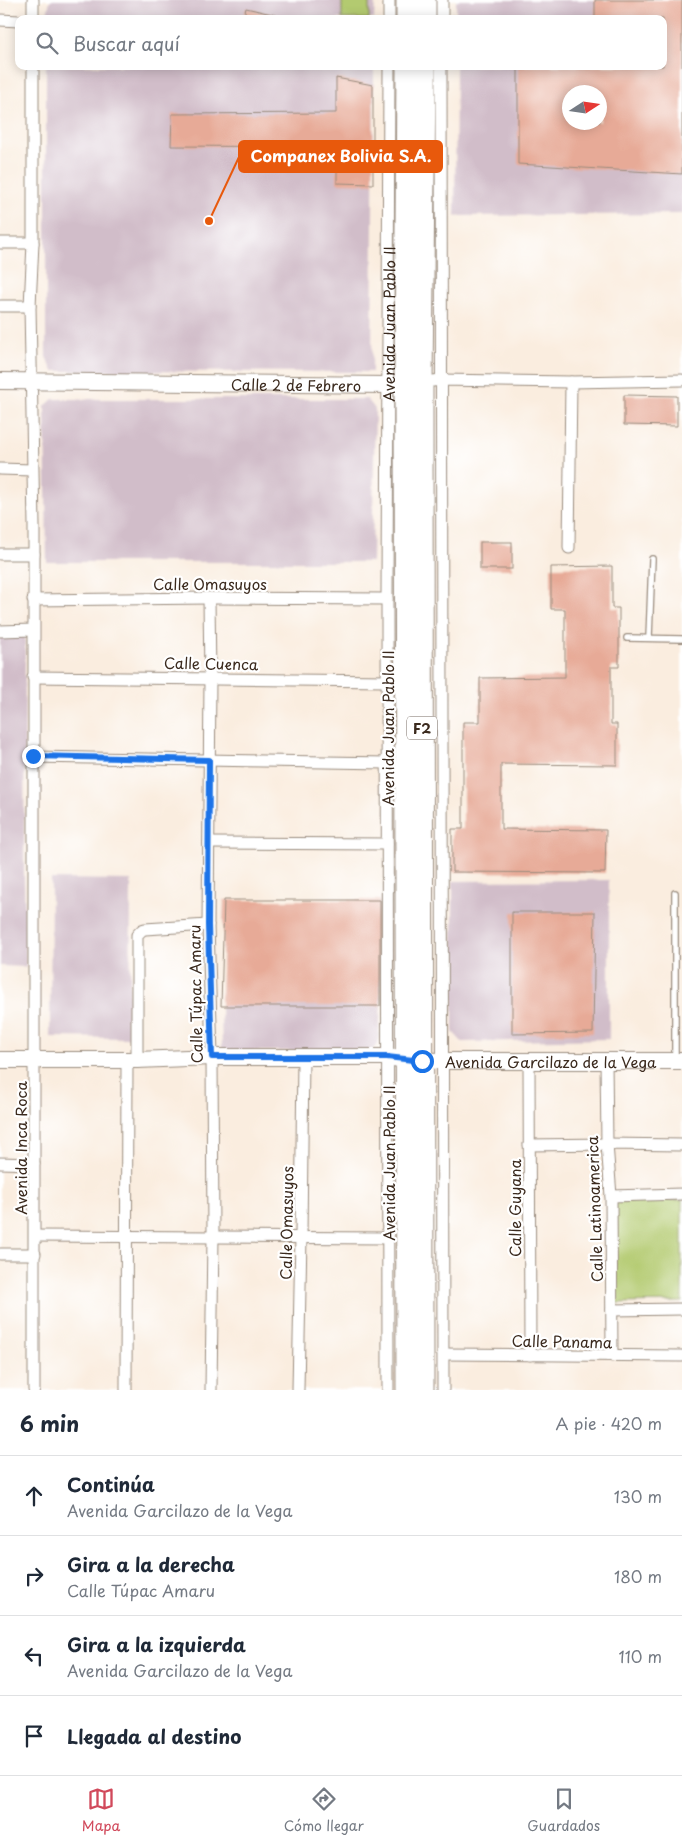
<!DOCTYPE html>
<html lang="es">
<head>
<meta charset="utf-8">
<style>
	body { margin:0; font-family:"Playpen Sans",sans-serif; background:#f6f6f7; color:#1f2937 }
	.compass { position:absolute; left:562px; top:85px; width:45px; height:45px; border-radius:50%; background:#fff; box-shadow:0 2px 12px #0003; rotate:78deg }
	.stop { position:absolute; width:15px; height:15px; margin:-11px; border:4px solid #1a73e8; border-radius:50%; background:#fff }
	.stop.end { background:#1a73e8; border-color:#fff; box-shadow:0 1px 5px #0008 }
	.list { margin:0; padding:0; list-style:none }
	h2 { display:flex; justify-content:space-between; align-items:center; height:65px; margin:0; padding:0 20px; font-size:21px }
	h2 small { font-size:16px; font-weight:400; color:#747a83 }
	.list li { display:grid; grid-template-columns:32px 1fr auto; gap:15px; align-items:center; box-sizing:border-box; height:80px; padding:0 20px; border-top:1px solid #e0e1e3 }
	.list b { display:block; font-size:19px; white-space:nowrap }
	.list p { margin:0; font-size:16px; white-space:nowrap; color:#747a83 }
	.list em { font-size:16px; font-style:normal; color:#747a83 }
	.icon { flex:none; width:28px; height:28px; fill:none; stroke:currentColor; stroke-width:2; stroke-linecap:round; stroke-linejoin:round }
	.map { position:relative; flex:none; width:682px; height:1390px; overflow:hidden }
	.search { position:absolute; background:#fff; box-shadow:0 2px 12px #0003; left:15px; right:15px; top:15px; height:55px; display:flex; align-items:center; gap:12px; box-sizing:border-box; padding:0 18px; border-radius:10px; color:#747a83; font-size:19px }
	.sheet { height:385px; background:#fff }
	nav { display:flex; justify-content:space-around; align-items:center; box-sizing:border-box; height:70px; border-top:1px solid #e0e1e3; background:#fff; font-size:14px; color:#747a83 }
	nav a { display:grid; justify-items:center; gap:2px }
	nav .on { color:#d1495b }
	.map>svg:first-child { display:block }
</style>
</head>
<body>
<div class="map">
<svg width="682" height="1390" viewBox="0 0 682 1390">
	<rect width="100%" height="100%" fill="#fff"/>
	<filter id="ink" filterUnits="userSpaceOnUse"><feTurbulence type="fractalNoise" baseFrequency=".02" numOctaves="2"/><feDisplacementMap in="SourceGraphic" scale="10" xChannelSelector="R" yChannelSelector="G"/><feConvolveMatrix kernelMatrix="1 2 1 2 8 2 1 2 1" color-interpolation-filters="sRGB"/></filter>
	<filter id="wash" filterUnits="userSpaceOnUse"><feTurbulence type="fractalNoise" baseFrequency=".0096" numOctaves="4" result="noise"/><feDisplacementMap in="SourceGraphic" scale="20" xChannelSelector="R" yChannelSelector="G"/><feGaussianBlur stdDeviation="1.12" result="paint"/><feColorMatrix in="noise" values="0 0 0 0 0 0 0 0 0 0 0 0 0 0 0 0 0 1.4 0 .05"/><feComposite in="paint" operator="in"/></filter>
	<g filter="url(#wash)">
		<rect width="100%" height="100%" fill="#faeddf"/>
		<g fill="#d1bdc9" fill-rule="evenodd">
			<polygon points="50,0 375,0 374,19 46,19"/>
			<path d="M456,0H682V214L455,216L456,66H663V19H456ZM570,92H600V122H570Z"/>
			<polygon points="46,66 374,66 372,372 53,371 46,357"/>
			<polygon points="53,399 367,399 375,409 372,562 47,562 45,406"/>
			<polygon points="0,636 25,636 24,880 26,967 0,966"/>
			<polygon points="51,879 131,880 130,1038 50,1037"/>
			<polygon points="609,880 609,1039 462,1042 453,1032 453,881"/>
			<polygon points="224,900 381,900 381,1006 378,1044 371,1051 222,1051 221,1006"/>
		</g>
		<g fill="#b3ca6f" stroke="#777a46">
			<rect x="342" y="0" width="27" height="19"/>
			<polygon points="682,1200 682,1302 615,1303 615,1201"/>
		</g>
		<g id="blocks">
			<g fill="#e7aa97" fill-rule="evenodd">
				<path d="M595,0H682V174L518,164V66H663V19H595ZM570,92H600V122H570Z"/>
				<polygon points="246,8 276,15 275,19 243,19"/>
				<polygon points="336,78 373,85 373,184 337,183 337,147 171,146 172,114 336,113"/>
				<polygon points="624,395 677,396 677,426 624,425"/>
				<rect x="480" y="542" width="32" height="27"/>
				<polygon points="612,566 612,608 619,608 619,667 611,667 611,724 617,724 617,765 501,764 501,829 606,830 605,873 452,872 452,829 463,829 463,722 480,722 480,678 565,677 565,609 551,609 551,567"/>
				<polygon points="224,900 380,900 380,1006 221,1006"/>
				<polygon points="512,912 595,912 593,1033 512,1034"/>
			</g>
		</g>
	</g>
	<g filter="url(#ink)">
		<use href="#blocks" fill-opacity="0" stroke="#9a8c7e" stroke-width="1"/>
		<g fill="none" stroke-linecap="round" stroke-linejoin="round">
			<defs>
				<g id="lane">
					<polyline points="627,638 682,639"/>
					<polyline points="649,638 652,559"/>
					<polyline points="675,893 675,1059"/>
				</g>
				<g id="street">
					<polyline points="33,19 33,0"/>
					<polyline points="389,19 389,0"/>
					<polyline points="442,19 442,0"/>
					<polyline points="0,20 19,21"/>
					<polyline points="33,66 33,243 30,306 34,526 34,1390"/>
					<polyline points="441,66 443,1390"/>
					<polyline points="0,243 33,243"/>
					<polyline points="0,306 30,306"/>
					<polyline points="433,381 441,380 571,382 682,380"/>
					<polyline points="0,469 32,470"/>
					<polyline points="569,548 571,382"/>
					<polyline points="0,554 34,554"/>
					<polyline points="209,598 210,678 208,925 212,1057 213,1236 211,1390"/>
					<polyline points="33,600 209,598 387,599"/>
					<polyline points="0,631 33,630"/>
					<polyline points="33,677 387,681"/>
					<polyline points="33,757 387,763"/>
					<polyline points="209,843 387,844"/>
					<polyline points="137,1060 137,935 142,930 145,929 208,925"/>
					<polyline points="529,1060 530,1355"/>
					<polyline points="606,1061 607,1144 611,1196 612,1356"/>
					<polyline points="529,1145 607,1144 682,1145"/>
					<polyline points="0,1163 34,1164"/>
					<polyline points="611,1196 682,1194"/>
					<polyline points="35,1236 388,1238"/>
					<polyline points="0,1254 35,1254"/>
					<polyline points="612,1310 682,1309"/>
					<polyline points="443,1354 682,1356"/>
					<polyline points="126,1390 127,1060"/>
					<polyline points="298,1390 301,1236 303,1057"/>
					<path id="s1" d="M388,1390L387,599L389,66"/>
				</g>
				<g id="secondary">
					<path id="s2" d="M0,381L387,385L415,384"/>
					<path id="s3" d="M0,1060H137L212,1057H387L406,1060L442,1061H682"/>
				</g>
				<g id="highway">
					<polyline points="407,19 407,0"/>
					<polyline points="425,19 425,0"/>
					<polyline points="407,1390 405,385 407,66"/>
					<polyline points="423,1390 422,384 425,66"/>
				</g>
			</defs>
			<use href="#lane" stroke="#9a8c7e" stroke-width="8"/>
			<use href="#street" stroke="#9a8c7e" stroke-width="13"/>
			<use href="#secondary" stroke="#9a8c7e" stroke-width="18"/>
			<use href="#highway" stroke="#9a8c7e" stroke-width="23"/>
			<use href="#lane" stroke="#fff" stroke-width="5.5"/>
			<use href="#street" stroke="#fff" stroke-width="11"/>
			<use href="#secondary" stroke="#fff" stroke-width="16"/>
			<use href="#highway" stroke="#fff" stroke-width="21"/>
		</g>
	</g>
	<g fill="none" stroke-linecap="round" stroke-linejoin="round" filter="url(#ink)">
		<polyline stroke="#1a73e8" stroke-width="6" points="33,756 209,760 208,925 212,1057 387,1057 422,1061"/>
	</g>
	<g text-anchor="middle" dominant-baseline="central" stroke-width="4.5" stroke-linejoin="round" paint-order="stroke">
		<rect fill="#fff" stroke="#766a62" stroke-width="1" x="407" y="716.5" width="30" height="23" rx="4"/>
		<g font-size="14" font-weight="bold" fill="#3b2a1e">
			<text x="422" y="728">F2</text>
		</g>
		<g font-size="15" fill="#3b2a1e" stroke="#fff">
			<text stroke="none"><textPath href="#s1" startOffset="1066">Avenida Juan Pablo II</textPath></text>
			<text stroke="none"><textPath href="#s2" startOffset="296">Calle 2 de Febrero</textPath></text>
			<text x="210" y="583">Calle Omasuyos</text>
			<text transform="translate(211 663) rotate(1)">Calle Cuenca</text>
			<text transform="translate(387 728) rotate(-90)">Avenida Juan Pablo II</text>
			<text transform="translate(195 994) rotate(-91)">Calle Túpac Amaru</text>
			<text stroke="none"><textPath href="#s3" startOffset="551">Avenida Garcilazo de la Vega</textPath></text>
			<text transform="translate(20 1148) rotate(-90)">Avenida Inca Roca</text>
			<text transform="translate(388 1163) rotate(-90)">Avenida Juan Pablo II</text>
			<text transform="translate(514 1208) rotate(-90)">Calle Guyana</text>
			<text transform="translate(594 1209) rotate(-92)">Calle Latinoamerica</text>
			<text transform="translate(286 1223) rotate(-89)">Calle Omasuyos</text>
			<text transform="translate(562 1341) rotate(1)">Calle Panama</text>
		</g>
	</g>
	<path fill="none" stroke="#e8590c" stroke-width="2" d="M209 221L239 157"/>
	<circle fill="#e8590c" stroke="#fff" stroke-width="2" cx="209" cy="221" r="5"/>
	<rect fill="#e8590c" stroke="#e8590c" stroke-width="2" x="239" y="141" width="203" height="31" rx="5"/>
	<g font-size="16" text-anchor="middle" font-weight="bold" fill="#fff">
		<text x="341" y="162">Companex Bolivia S.A.</text>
	</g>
</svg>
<svg class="compass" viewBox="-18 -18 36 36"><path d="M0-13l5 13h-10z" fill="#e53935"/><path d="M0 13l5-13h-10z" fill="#747a83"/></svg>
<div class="stop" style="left:422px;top:1061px"></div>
<div class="stop end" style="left:33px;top:756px"></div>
<div class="search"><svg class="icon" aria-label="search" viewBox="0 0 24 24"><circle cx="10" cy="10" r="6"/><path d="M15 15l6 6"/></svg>Buscar aquí</div>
</div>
<section class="sheet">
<h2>6 min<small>A pie · 420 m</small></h2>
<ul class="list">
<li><svg class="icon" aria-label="ahead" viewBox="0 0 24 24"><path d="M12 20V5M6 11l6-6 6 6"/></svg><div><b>Continúa</b><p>Avenida Garcilazo de la Vega</p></div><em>130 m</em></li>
<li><svg class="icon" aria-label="right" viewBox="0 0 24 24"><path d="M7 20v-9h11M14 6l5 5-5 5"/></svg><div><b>Gira a la derecha</b><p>Calle Túpac Amaru</p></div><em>180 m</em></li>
<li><svg class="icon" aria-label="left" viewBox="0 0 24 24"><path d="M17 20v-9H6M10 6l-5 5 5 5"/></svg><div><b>Gira a la izquierda</b><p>Avenida Garcilazo de la Vega</p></div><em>110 m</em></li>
<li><svg class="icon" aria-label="arrive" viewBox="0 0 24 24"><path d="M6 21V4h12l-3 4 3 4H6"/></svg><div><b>Llegada al destino</b></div></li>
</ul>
</section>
<nav>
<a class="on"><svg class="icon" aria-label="map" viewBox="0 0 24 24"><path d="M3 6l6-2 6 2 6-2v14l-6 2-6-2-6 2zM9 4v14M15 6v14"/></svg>Mapa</a>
<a><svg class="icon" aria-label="directions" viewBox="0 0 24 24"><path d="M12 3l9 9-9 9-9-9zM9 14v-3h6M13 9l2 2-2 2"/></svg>Cómo llegar</a>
<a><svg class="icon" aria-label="saved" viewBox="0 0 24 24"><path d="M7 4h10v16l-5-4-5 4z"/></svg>Guardados</a>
</nav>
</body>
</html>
